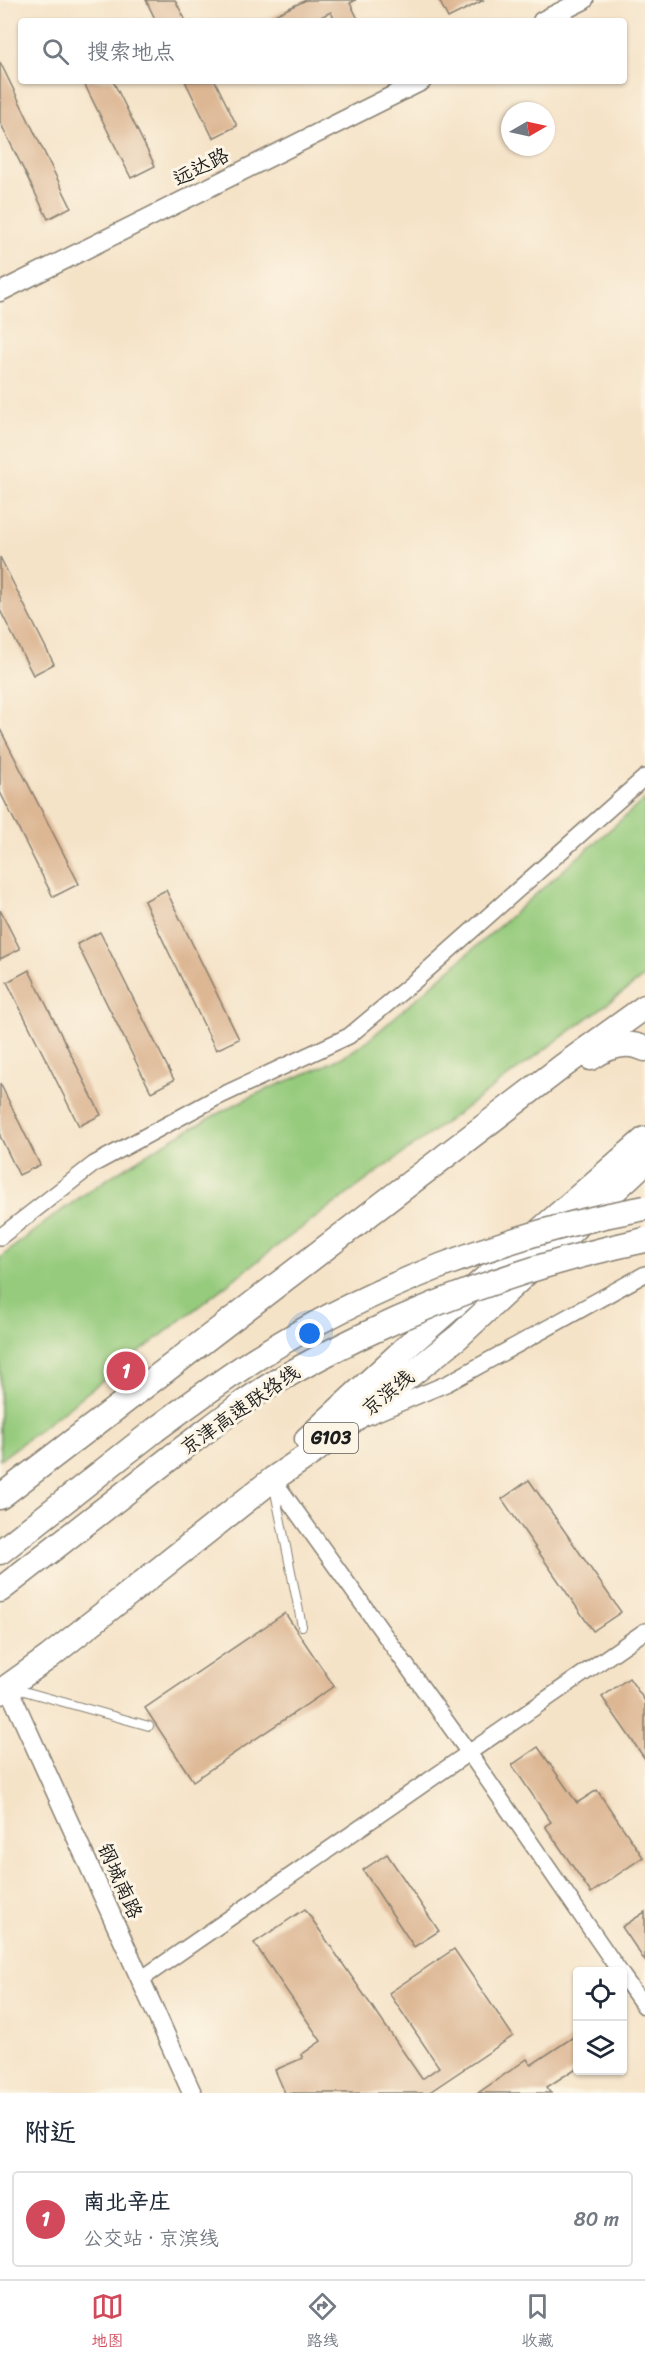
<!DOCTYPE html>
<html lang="zh">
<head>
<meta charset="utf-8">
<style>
	body { margin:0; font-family:Sriracha,"LXGW WenKai TC",sans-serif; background:#f2f2f3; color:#1f2937 }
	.controls { position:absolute; right:18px; bottom:18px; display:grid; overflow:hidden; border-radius:6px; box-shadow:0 2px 4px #0004 }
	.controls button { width:54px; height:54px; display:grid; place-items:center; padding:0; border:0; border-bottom:2px solid #e0e1e3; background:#fff; color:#1f2937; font:30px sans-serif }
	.compass { position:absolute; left:501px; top:102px; width:54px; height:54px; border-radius:50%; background:#fff; box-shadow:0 2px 4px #0004; rotate:81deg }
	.you { position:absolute; left:310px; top:1334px; width:21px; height:21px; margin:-15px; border:4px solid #fff; border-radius:50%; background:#1a73e8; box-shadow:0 0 0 9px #1a73e833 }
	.badge { display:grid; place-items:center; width:39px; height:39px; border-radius:50%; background:#d1495b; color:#fff; font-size:20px; font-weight:700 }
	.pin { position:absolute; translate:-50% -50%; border:3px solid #fff; box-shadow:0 2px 6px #0006 }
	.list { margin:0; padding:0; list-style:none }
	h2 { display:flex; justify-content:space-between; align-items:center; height:78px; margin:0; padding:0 24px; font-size:26px }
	h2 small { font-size:20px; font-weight:400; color:#747a83 }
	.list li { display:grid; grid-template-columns:39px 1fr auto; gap:18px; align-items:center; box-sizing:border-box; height:96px; margin:0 12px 12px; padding:0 12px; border:2px solid #e0e1e3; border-radius:6px }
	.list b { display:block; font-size:22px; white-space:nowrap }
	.list p { margin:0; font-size:20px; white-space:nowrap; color:#747a83 }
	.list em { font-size:20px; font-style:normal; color:#747a83 }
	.icon { flex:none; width:33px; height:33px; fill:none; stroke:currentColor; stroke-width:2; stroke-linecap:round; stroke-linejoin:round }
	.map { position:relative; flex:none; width:645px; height:2093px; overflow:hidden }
	.search { position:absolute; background:#fff; box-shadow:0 2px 4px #0004; left:18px; right:18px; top:18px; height:66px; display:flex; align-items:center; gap:15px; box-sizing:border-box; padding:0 21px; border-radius:6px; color:#747a83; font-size:22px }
	.sheet { height:186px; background:#fff }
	nav { display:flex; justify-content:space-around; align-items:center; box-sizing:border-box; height:84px; border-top:2px solid #e0e1e3; background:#fff; font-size:16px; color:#747a83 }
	nav a { display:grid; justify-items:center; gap:3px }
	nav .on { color:#d1495b }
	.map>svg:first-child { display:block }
</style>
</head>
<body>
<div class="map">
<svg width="645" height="2093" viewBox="0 0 645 2093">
	<rect width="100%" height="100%" fill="#fcf5e5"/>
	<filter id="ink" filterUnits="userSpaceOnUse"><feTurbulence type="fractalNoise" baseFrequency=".0167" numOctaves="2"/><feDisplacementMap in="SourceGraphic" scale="12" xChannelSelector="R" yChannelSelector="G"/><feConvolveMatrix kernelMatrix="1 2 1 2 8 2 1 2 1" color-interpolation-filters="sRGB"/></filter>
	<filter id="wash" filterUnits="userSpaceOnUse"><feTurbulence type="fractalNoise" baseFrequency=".008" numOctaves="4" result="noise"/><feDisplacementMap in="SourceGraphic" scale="24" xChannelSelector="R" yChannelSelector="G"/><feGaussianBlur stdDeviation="1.35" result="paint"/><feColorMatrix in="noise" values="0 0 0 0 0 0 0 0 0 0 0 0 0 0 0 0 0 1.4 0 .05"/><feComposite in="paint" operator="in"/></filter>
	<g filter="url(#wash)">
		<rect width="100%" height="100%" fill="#f5e3c8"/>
		<path fill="#96cb7d" stroke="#59744c" stroke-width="1.5" d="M645,799V976L273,1249L0,1460V1258C75,1196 154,1146 240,1102C274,1084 311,1074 344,1056C354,1051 362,1044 371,1038Z"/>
		<g id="blocks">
			<g fill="#ddb794">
				<polygon points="146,0 175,0 186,21 156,21"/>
				<polygon points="306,0 356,0 350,3 359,21 335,21 331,12 312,21 262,21"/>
				<polygon points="439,0 484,0 448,18"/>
				<polygon points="0,62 71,207 48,219 0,122"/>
				<polygon points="83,81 113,81 155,166 131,178"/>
				<polygon points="185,81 215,81 237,126 213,138"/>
				<polygon points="0,557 54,664 33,675 0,610"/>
				<polygon points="0,729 79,884 53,897 0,792"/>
				<polygon points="166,890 239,1039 216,1050 144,901"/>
				<polygon points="0,910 20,949 0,959"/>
				<polygon points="100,932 174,1080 151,1092 77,944"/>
				<polygon points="29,970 101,1115 79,1126 7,982"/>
				<polygon points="0,1083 40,1165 19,1175 0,1136"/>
				<polygon points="529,1480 621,1612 593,1631 502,1499"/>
				<polygon points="285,1613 334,1686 193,1781 145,1708"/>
				<polygon points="629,1678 645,1701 645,1759 602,1697"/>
				<polygon points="538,1747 577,1803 597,1790 643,1857 591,1893 545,1826 551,1822 512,1765"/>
				<polygon points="387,1854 439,1931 414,1947 363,1870"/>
				<polygon points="305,1909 422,2079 439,2067 389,1993 454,1949 513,2036 428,2093 285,2093 275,2070 303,2058 301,2055 321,2041 254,1943"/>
				<polygon points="645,1912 645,1961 622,1927"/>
				<polygon points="578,2034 578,2067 547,2087 551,2093 478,2093 527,2059 531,2065"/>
			</g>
		</g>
	</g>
	<g filter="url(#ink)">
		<use href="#blocks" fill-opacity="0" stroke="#888072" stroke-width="1.5"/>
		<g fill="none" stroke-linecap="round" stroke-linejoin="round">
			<defs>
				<g id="service">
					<polyline points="274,1487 302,1626"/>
					<polyline points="13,1688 149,1726"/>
				</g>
				<g id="minor">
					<polyline points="0,1237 94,1164 216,1098 349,1036 416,980 645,777"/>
					<polyline points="367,1417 448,1383 645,1274"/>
					<polyline points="273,1479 469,1753 620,1972"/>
					<polyline points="622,1975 644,2006"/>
					<polyline points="140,1980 645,1631"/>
				</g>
				<g id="tertiary">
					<polyline points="542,21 584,0"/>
					<polyline points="0,292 422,81"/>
					<polyline points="8,1687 192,2093"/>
				</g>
				<g id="trunk">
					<path d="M591,1058C607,1047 627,1040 645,1049"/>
					<polyline points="307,1439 411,1343 645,1139"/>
					<polyline points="0,1497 563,1066 645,1007"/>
					<polyline points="0,1552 155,1430"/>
					<polyline points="0,1590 174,1455"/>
					<polyline points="0,1692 49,1657 273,1479 316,1450 458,1337 645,1162"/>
				</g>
			</defs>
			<use href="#service" stroke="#888072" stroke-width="10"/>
			<use href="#minor" stroke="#888072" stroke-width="18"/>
			<use href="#tertiary" stroke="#888072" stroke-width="21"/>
			<use href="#trunk" stroke="#888072" stroke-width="27"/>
			<use href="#service" stroke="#fff" stroke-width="8"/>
			<use href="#minor" stroke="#fff" stroke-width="15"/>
			<use href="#tertiary" stroke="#fff" stroke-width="18"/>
			<use href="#trunk" stroke="#fff" stroke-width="24"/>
			<defs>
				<g id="trunk-bridge">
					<path d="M155,1430C187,1406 219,1383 252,1361C368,1287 510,1232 645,1208"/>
					<path d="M174,1455C197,1438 220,1420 243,1403C280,1377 321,1356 362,1336C452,1293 547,1261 645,1240"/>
				</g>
			</defs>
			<use href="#trunk-bridge" stroke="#888072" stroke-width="27" stroke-linecap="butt"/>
			<use href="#trunk-bridge" stroke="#fff" stroke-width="24"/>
		</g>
	</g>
	<g text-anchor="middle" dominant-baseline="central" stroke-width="6" stroke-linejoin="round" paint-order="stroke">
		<rect fill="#fcf5e5" stroke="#5f5d58" stroke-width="1.5" x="304" y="1423" width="54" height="30" rx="4.5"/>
		<g font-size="18" font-weight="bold" fill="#1c1c1c">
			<text x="331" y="1438">G103</text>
		</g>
		<g font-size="20" fill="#1c1c1c" stroke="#fcf5e5">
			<text transform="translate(201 167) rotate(-27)">远达路</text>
			<text transform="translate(388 1393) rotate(-39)">京滨线</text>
			<text transform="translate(240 1410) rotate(-35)">京津高速联络线</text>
			<text transform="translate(120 1881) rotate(66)">钢城南路</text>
		</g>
	</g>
</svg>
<div class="controls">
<button><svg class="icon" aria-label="locate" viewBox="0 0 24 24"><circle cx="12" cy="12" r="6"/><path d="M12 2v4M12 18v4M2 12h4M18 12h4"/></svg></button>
<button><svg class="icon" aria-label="layers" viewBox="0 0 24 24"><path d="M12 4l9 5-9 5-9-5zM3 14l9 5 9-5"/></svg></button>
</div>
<svg class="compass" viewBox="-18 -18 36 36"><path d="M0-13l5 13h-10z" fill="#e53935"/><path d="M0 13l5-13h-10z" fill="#747a83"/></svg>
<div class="you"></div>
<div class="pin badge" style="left:126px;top:1371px">1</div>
<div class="search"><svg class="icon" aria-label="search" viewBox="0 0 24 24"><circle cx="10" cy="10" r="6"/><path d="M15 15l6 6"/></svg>搜索地点</div>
</div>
<section class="sheet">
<h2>附近<small></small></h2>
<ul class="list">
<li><span class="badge">1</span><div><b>南北辛庄</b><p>公交站 · 京滨线</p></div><em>80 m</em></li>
</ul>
</section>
<nav>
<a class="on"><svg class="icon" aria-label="map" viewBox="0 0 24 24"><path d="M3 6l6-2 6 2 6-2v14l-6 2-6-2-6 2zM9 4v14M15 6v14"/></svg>地图</a>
<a><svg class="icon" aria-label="directions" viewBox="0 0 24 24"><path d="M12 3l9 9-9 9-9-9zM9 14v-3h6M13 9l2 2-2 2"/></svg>路线</a>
<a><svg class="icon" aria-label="saved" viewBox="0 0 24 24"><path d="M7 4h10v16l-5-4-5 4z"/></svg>收藏</a>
</nav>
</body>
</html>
